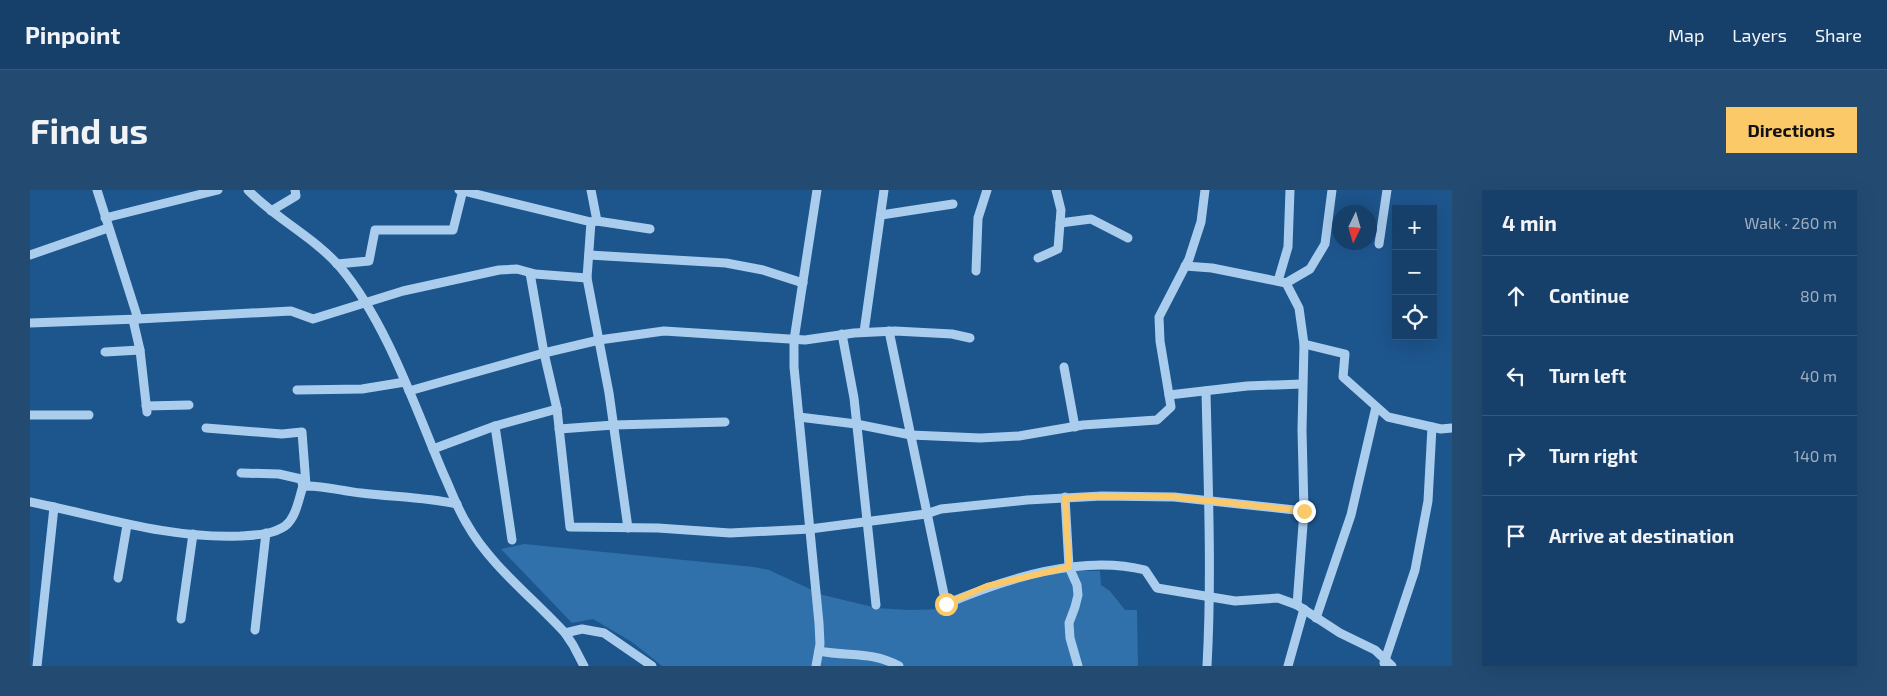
<!DOCTYPE html>
<html lang="en">
<head>
<meta charset="utf-8">
<style>
	body { margin:0; font-family:"Exo 2",sans-serif; background:#234b72; color:#f1f3f6 }
	.controls { position:absolute; right:15px; top:15px; display:grid; overflow:hidden; border-radius:0px; box-shadow:0 5px 20px #0002 }
	.controls button { width:45px; height:45px; display:grid; place-items:center; padding:0; border:0; border-bottom:1px solid #35597e; background:#16406a; color:#f1f3f6; font:25px sans-serif }
	.compass { position:absolute; left:1302px; top:15px; width:45px; height:45px; border-radius:50%; background:#16406a; box-shadow:0 5px 20px #0002; rotate:185deg }
	.stop { position:absolute; width:15px; height:15px; margin:-11px; border:4px solid #fcc969; border-radius:50%; background:#fff }
	.stop.end { background:#fcc969; border-color:#fff; box-shadow:0 1px 5px #0008 }
	.list { margin:0; padding:0; list-style:none }
	h2 { display:flex; justify-content:space-between; align-items:center; height:65px; margin:0; padding:0 20px; font-size:21px }
	h2 small { font-size:16px; font-weight:400; color:#9eafc1 }
	.list li { display:grid; grid-template-columns:32px 1fr auto; gap:15px; align-items:center; box-sizing:border-box; height:80px; padding:0 20px; border-top:1px solid #35597e }
	.list b { display:block; font-size:19px; white-space:nowrap }
	.list em { font-size:16px; font-style:normal; color:#9eafc1 }
	.icon { flex:none; width:28px; height:28px; fill:none; stroke:currentColor; stroke-width:2; stroke-linecap:round; stroke-linejoin:round }
	.map { position:relative; flex:none; width:1422px; height:476px; overflow:hidden; border-radius:0px }
	header { display:flex; align-items:center; gap:30px; box-sizing:border-box; height:70px; padding:0 25px; background:#16406a; border-bottom:1px solid #35597e }
	header strong { font-size:24px }
	nav { display:flex; gap:28px; margin-inline-start:auto; font-size:18px }
	.intro { display:flex; align-items:center; justify-content:space-between; box-sizing:border-box; height:120px; padding:0 30px }
	h1 { margin:0; font-size:35px }
	.button { padding:12px 22px; border-radius:0px; background:#fcc969; color:#111; font-size:18px; font-weight:700 }
	main { display:flex; gap:30px; padding:0 30px }
	aside { flex:1; background:#16406a; border-radius:0px; box-shadow:0 5px 20px #0002 }
	.map>svg:first-child { display:block }
</style>
</head>
<body>
<header>
<strong>Pinpoint</strong>
<nav><a>Map</a><a>Layers</a><a>Share</a></nav>
</header>
<div class="intro"><h1>Find us</h1><a class="button">Directions</a></div>
<main>
<div class="map">
<svg width="1422" height="476" viewBox="0 0 1422 476">
	<rect width="100%" height="100%" fill="#1d558d"/>
	<polygon fill="#3070ab" points="494,354 724,377 739,380 793,405 847,418 879,420 912,419 943,405 966,398 1034,381 1070,381 1071,395 1080,401 1095,420 1107,420 1108,476 632,476 602,452 563,429 542,433 471,359"/>
	<g fill="none" stroke-linecap="round" stroke-linejoin="round">
		<g stroke="#abcded" stroke-width="9">
			<polyline points="67,0 108,129"/>
			<path d="M218,0C246,29 284,47 310,77C356,131 385,217 413,283C421,300 427,318 437,334C460,375 503,408 535,443L543,455L554,476"/>
			<polyline points="429,0 561,32 567,31 620,39"/>
			<polyline points="561,0 567,31"/>
			<polyline points="241,21 266,6 265,0"/>
			<polyline points="851,25 923,14"/>
			<polyline points="75,28 188,0"/>
			<polyline points="561,32 557,88 579,203 598,338"/>
			<polyline points="1030,33 1061,29 1098,48"/>
			<polyline points="1349,54 1357,0"/>
			<polyline points="0,65 78,38"/>
			<polyline points="559,65 696,73 733,80 773,93"/>
			<polyline points="1008,68 1028,59 1031,20 1026,0"/>
			<polyline points="307,74 339,71 345,40 423,40 433,0"/>
			<polyline points="1155,76 1182,78 1256,93 1269,118 1274,154 1272,240 1274,321 1267,415"/>
			<polyline points="946,81 948,28 957,0"/>
			<polyline points="500,83 514,163 527,219 540,337 628,338 700,343 780,339 896,324 911,319 997,310 1072,306 1144,307 1274,321"/>
			<polyline points="1248,91 1258,57 1260,0"/>
			<polyline points="1256,93 1280,79 1295,54 1302,0"/>
			<polyline points="103,130 110,160 117,222"/>
			<polyline points="0,133 108,129 261,121 283,129 373,101 469,80 487,79 505,84 557,88"/>
			<path d="M859,141L916,414C975,389 1051,364 1115,380L1127,398L1205,411L1248,408L1267,415L1310,443L1345,460L1362,476"/>
			<polyline points="834,142 854,0"/>
			<polyline points="812,144 824,208 846,415"/>
			<polyline points="1274,154 1315,164 1313,187 1358,227 1411,239 1422,238"/>
			<polyline points="75,162 110,160"/>
			<polyline points="1034,177 1045,237"/>
			<polyline points="267,200 332,199 375,192"/>
			<polyline points="379,201 514,163 569,150 634,141 775,150 824,143 865,141 922,144 940,148"/>
			<path d="M1176,201C1178,292 1182,385 1177,476"/>
			<polyline points="1139,205 1217,196 1272,194"/>
			<polyline points="116,216 159,215"/>
			<polyline points="0,225 59,225"/>
			<polyline points="769,227 826,234 881,245 950,248 989,246 1053,235 1127,230 1141,217 1130,151 1129,127 1159,69 1171,32 1175,0"/>
			<polyline points="465,236 482,350"/>
			<polyline points="176,238 252,244 272,242 276,295"/>
			<polyline points="529,239 584,235 695,232"/>
			<polyline points="403,259 465,236 527,219"/>
			<polyline points="211,283 249,284 271,289 273,296"/>
			<polyline points="1035,307 1039,377 1047,395 1048,405 1045,417 1039,433 1040,448 1048,476"/>
			<path d="M0,312C70,326 138,349 210,346C225,345 242,345 255,336C266,328 269,308 273,296C292,295 312,301 331,303C364,307 394,307 427,314"/>
			<polyline points="88,388 97,335"/>
			<polyline points="1286,428 1321,325 1346,217"/>
			<polyline points="151,429 163,344"/>
			<polyline points="225,440 236,343"/>
			<polyline points="535,443 552,439 574,443 622,476"/>
			<path d="M789,461C819,467 841,461 869,476"/>
			<polyline points="1354,473 1385,380 1398,311 1402,237"/>
			<polyline points="7,476 24,317"/>
			<polyline points="786,476 790,454 789,433 764,177 764,150 787,0"/>
			<polyline points="1258,476 1274,419"/>
		</g>
	</g>
	<g fill="none" stroke-linecap="round" stroke-linejoin="round">
		<polyline stroke="#fcc969" stroke-width="6" points="916,414 957,396 1039,377 1035,308 1072,306 1144,307 1274,321"/>
	</g>
</svg>
<div class="controls">
<button>+</button>
<button>−</button>
<button><svg class="icon" aria-label="locate" viewBox="0 0 24 24"><circle cx="12" cy="12" r="6"/><path d="M12 2v4M12 18v4M2 12h4M18 12h4"/></svg></button>
</div>
<svg class="compass" viewBox="-18 -18 36 36"><path d="M0-13l5 13h-10z" fill="#e53935"/><path d="M0 13l5-13h-10z" fill="#9eafc1"/></svg>
<div class="stop" style="left:916px;top:414px"></div>
<div class="stop end" style="left:1274px;top:321px"></div>
</div>
<aside>
<h2>4 min<small>Walk · 260 m</small></h2>
<ul class="list">
<li><svg class="icon" aria-label="ahead" viewBox="0 0 24 24"><path d="M12 20V5M6 11l6-6 6 6"/></svg><div><b>Continue</b></div><em>80 m</em></li>
<li><svg class="icon" aria-label="left" viewBox="0 0 24 24"><path d="M17 20v-9H6M10 6l-5 5 5 5"/></svg><div><b>Turn left</b></div><em>40 m</em></li>
<li><svg class="icon" aria-label="right" viewBox="0 0 24 24"><path d="M7 20v-9h11M14 6l5 5-5 5"/></svg><div><b>Turn right</b></div><em>140 m</em></li>
<li><svg class="icon" aria-label="arrive" viewBox="0 0 24 24"><path d="M6 21V4h12l-3 4 3 4H6"/></svg><div><b>Arrive at destination</b></div></li>
</ul>
</aside>
</main>
</body>
</html>
